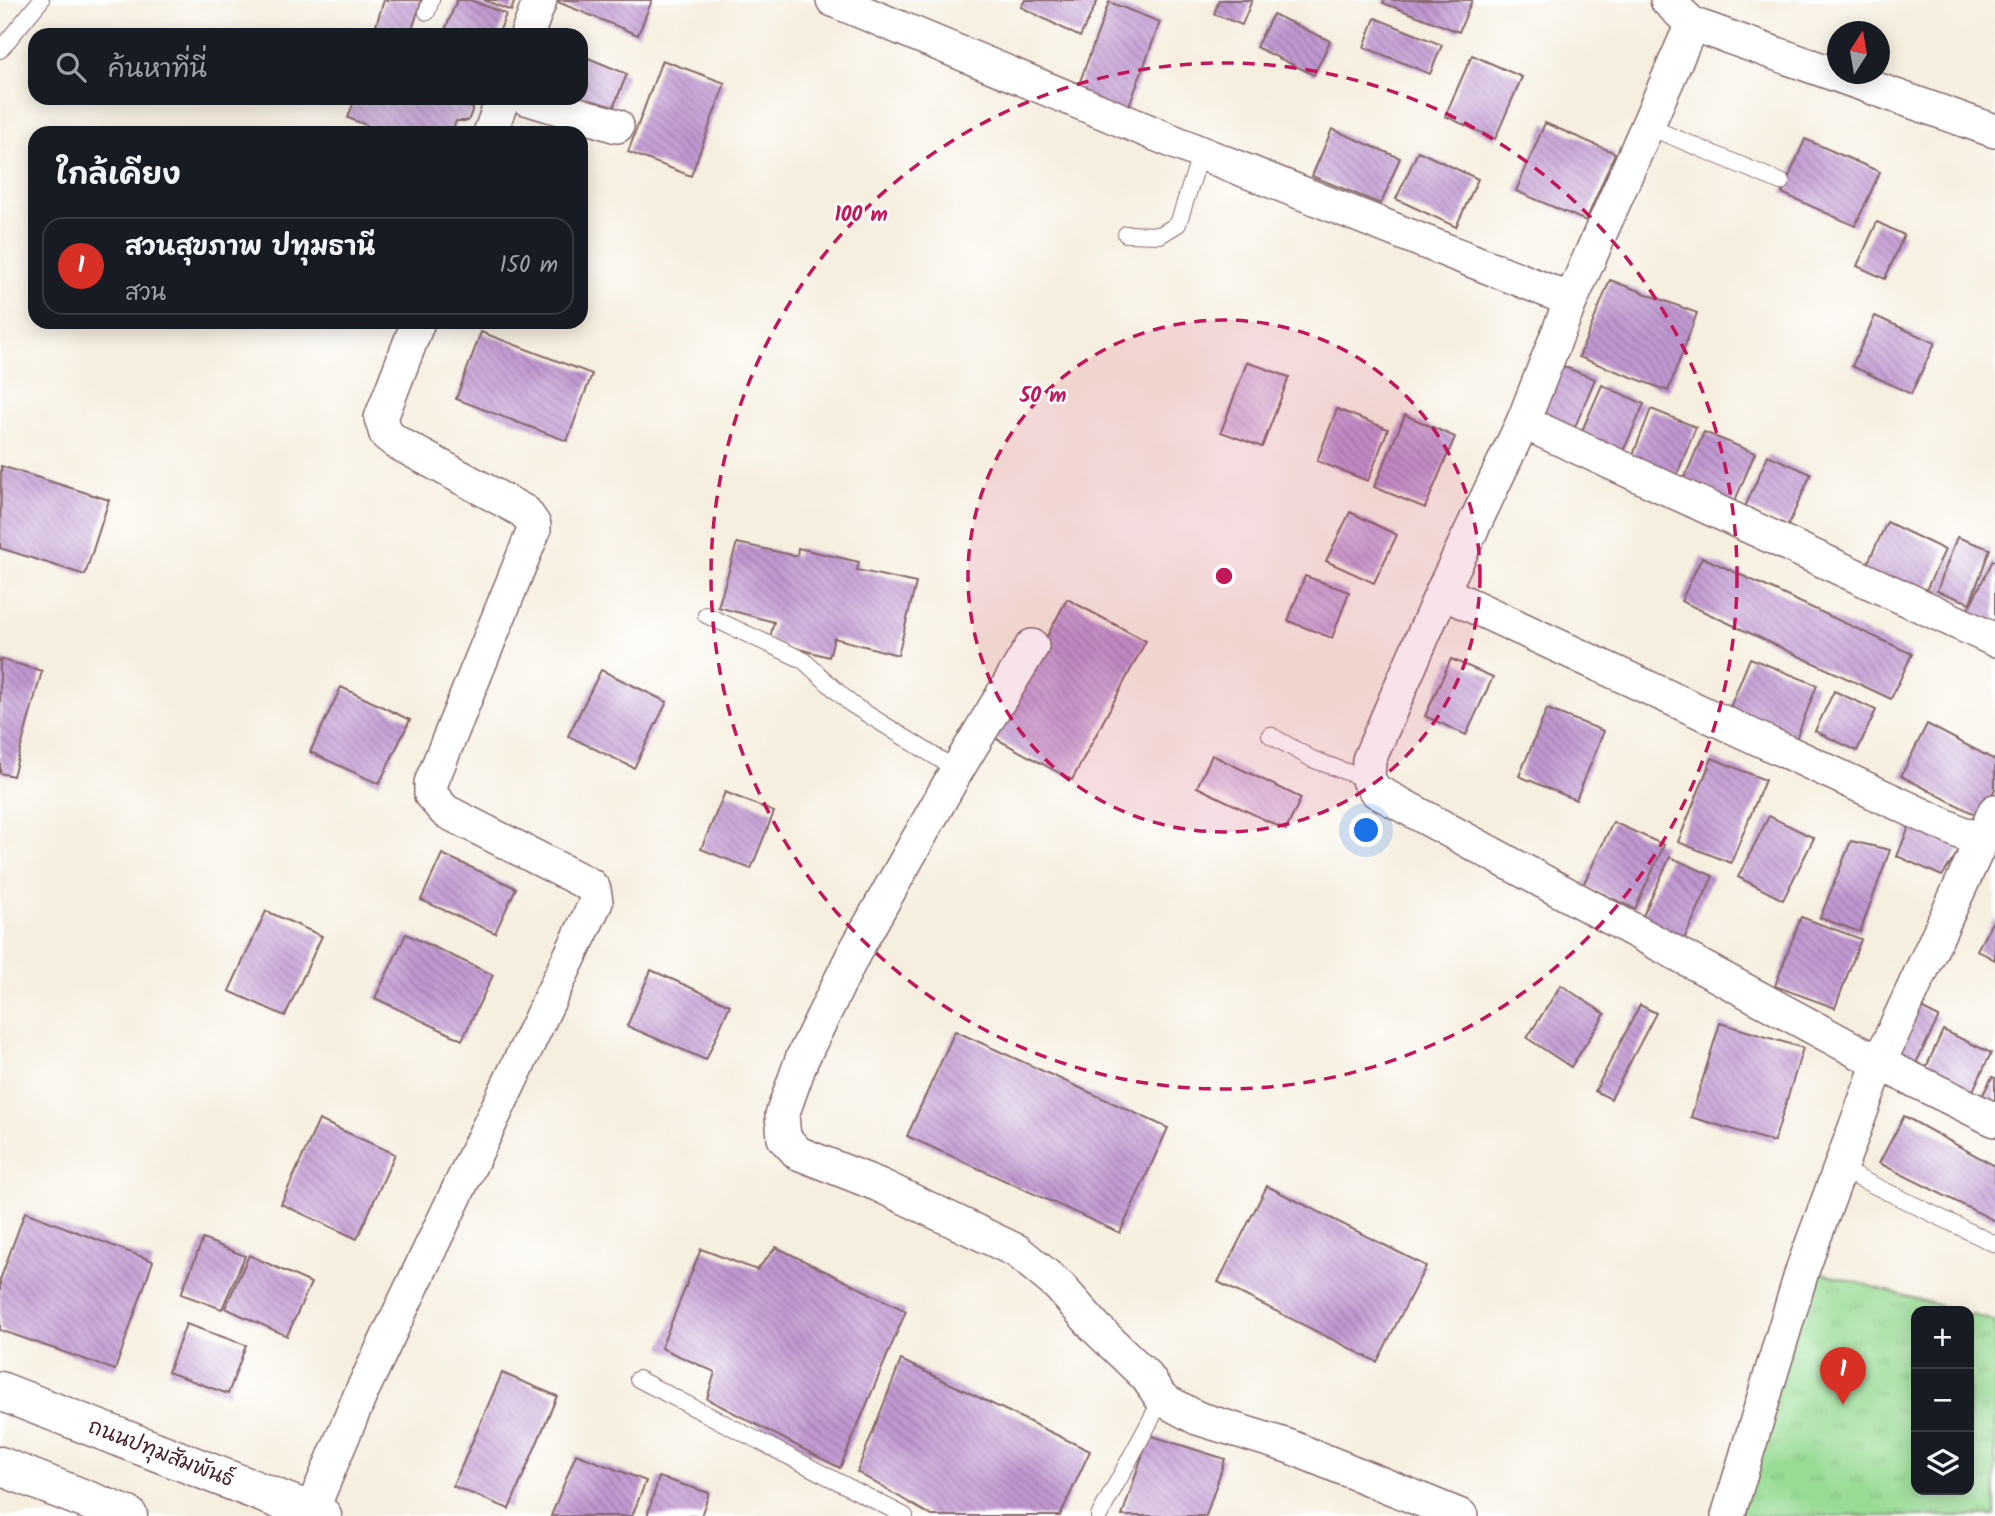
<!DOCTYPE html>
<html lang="th">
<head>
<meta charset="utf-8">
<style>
	body { margin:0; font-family:Kalam,"Playpen Sans Thai",sans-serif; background:#242831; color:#f1f3f6 }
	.controls { position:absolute; right:21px; bottom:21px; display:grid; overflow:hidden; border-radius:14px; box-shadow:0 4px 18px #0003 }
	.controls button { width:63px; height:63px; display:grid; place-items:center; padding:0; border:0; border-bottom:2px solid #363941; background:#171b24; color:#f1f3f6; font:35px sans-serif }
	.compass { position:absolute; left:1827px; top:21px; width:63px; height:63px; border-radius:50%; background:#171b24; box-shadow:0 4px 18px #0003; rotate:11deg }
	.you { position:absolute; left:1367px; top:831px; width:24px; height:24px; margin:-18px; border:5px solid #fff; border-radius:50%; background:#1a73e8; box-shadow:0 0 0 10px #1a73e833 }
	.badge { display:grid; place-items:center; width:46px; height:46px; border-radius:50%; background:#d93025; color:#fff; font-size:23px; font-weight:700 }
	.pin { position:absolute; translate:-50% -58px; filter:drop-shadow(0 2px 4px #0008) }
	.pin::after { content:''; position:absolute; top:37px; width:24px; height:21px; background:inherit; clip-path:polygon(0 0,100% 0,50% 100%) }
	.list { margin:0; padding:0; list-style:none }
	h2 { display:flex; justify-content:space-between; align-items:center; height:91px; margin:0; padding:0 28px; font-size:30px }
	h2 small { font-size:23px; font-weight:400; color:#9ea1a6 }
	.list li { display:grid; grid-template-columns:46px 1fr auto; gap:21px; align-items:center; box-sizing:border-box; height:98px; margin:0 14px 14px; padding:0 14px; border:2px solid #363941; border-radius:21px }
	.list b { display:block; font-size:26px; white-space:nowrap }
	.list p { margin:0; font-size:23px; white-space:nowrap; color:#9ea1a6 }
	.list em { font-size:23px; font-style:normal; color:#9ea1a6 }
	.icon { flex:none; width:38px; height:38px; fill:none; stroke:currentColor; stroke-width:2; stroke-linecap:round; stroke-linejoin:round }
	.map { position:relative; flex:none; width:1995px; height:1516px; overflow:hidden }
	.search { position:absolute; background:#171b24; box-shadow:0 4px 18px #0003; left:28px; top:28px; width:560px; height:77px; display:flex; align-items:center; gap:18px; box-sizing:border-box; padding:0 24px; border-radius:21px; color:#9ea1a6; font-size:26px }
	.panel { position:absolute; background:#171b24; box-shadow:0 4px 18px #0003; left:28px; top:126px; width:560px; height:203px; border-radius:21px }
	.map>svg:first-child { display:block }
</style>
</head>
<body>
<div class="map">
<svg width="1995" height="1516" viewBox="0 0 1995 1516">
	<defs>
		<pattern id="grass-tufts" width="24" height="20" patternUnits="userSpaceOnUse" patternTransform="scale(1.75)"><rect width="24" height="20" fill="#98dc94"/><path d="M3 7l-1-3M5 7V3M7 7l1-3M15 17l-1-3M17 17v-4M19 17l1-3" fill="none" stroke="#84bc80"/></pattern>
		<pattern id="building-back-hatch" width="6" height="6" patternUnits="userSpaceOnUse" patternTransform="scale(1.75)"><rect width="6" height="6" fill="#c098d1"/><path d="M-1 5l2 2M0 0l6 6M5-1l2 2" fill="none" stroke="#9e7baa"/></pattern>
	</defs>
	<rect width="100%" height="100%" fill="#fff"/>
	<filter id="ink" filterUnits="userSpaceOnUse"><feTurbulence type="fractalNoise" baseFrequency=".0143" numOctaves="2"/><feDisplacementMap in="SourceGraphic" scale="14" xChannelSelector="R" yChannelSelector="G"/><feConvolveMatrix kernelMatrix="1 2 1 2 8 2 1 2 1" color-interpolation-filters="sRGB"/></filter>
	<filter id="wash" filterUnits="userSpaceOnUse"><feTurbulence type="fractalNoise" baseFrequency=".00686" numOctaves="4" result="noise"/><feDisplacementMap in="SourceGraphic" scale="28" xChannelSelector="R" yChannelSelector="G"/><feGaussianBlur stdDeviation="1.57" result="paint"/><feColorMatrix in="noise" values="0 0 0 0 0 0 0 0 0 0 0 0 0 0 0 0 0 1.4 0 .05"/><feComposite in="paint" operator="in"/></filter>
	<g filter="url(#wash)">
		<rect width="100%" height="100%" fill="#f6eede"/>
		<polygon fill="url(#grass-tufts)" stroke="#717e60" stroke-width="2" points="1812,1270 1960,1311 1916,1311 1916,1490 1969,1490 1969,1314 1995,1321 1995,1516 1735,1516"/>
		<g id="blocks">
			<g fill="url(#building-back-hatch)">
				<polygon points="384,0 422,0 410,35 373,35"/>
				<polygon points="457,0 470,0 506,14 498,35 443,35"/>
				<polygon points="484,0 515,0 511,11"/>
				<polygon points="553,0 652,0 638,35"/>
				<polygon points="1025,0 1098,0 1080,37 1021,7"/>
				<polygon points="1219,0 1252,0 1242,25 1214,14"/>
				<polygon points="1384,0 1472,0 1459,32 1383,3"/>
				<polygon points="1109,2 1160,22 1125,117 1074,98"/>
				<polygon points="1273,14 1330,41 1314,75 1256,47"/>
				<polygon points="1375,18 1442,45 1430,74 1364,47"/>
				<polygon points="581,55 627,74 609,118 581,98"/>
				<polygon points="1472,55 1522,77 1495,139 1445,116"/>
				<polygon points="662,60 725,83 691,176 628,152"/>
				<polygon points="355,98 447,98 473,108 468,121 456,121 452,133 386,133 348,118"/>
				<polygon points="1545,123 1615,153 1586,221 1516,191"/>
				<polygon points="1332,129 1400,158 1381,204 1312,176"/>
				<polygon points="1805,139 1880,172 1855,226 1782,193"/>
				<polygon points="1418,151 1478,179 1456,227 1396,199"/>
				<polygon points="1877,222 1904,235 1885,279 1857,266"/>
				<polygon points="1610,280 1697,313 1668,391 1579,357"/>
				<polygon points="1875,316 1935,343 1911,394 1852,366"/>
				<polygon points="481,332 592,374 567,441 456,399"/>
				<polygon points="1247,362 1289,377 1262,447 1221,432"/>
				<polygon points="1560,365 1595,379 1570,439 1536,425"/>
				<polygon points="1602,385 1644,404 1619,461 1577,442"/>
				<polygon points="1337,409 1388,429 1368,481 1317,461"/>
				<polygon points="1651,409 1696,427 1674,482 1629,465"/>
				<polygon points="1405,415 1455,437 1425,508 1374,487"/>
				<polygon points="1704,432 1755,453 1732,508 1681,486"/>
				<polygon points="1768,455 1811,474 1788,526 1745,507"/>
				<polygon points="1,466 109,500 85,575 0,548"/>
				<polygon points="1350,512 1397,535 1374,583 1326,561"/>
				<polygon points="1887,522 1945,550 1920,603 1862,575"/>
				<polygon points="1957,537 1990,549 1970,603 1937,591"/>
				<polygon points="737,543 797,556 798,548 859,562 857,570 916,583 898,655 834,638 829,657 769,641 774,622 718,607"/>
				<polygon points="1702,557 1912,654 1891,699 1681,601"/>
				<polygon points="1993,560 1995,561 1995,633 1964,617"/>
				<polygon points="1305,576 1349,592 1332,638 1288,621"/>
				<polygon points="1067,599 1146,641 1072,780 993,737"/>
				<polygon points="1750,658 1817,685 1794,744 1726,717"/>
				<polygon points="0,659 42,671 13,776 0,773"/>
				<polygon points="1451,659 1493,677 1466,735 1425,716"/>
				<polygon points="601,670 667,702 634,768 568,736"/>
				<polygon points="341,687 410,720 379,784 310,752"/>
				<polygon points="1834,691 1876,710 1857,751 1815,731"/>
				<polygon points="1547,709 1604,731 1576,800 1519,776"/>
				<polygon points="1927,724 1995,760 1995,789 1980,817 1901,776"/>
				<polygon points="1212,755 1301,798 1286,830 1197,787"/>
				<polygon points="1712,758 1765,780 1731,863 1678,842"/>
				<polygon points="725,792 774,812 751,869 701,849"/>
				<polygon points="1769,816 1814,838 1783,900 1738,877"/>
				<polygon points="1613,822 1664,845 1635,909 1583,885"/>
				<polygon points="1911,822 1960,849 1942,876 1897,856"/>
				<polygon points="1851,841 1890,850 1860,932 1820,918"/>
				<polygon points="442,854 516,888 495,933 421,900"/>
				<polygon points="1670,857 1713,876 1683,942 1640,922"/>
				<polygon points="266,911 322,936 285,1016 229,991"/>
				<polygon points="1801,917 1861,939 1835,1008 1775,986"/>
				<polygon points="1995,917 1995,960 1977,950"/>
				<polygon points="406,934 493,975 462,1040 375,998"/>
				<polygon points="651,970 730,1005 706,1060 627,1026"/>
				<polygon points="1561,985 1605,1014 1571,1067 1527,1038"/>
				<polygon points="1640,1005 1656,1013 1611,1099 1595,1091"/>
				<polygon points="1915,1005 1939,1017 1911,1073 1886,1060"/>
				<polygon points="1720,1023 1803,1048 1774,1142 1691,1117"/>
				<polygon points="1943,1030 1991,1053 1969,1099 1922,1076"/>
				<polygon points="955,1031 1168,1128 1120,1233 907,1136"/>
				<polygon points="1992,1077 1995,1078 1995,1116 1977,1106"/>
				<polygon points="1904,1116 1995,1166 1995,1221 1879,1163"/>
				<polygon points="319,1120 395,1154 357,1239 281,1204"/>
				<polygon points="1267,1186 1426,1266 1377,1362 1218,1282"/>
				<polygon points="25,1212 153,1261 115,1370 0,1330 0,1280"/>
				<polygon points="203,1239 245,1256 222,1309 181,1294"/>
				<polygon points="776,1247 906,1311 840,1468 707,1399 715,1372 661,1348 701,1249 757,1270"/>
				<polygon points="249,1255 311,1283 287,1336 225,1308"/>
				<polygon points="186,1324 246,1345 228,1394 168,1372"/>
				<polygon points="901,1360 1090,1451 1060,1516 932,1516 857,1472"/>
				<polygon points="502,1373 557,1396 509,1509 453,1486"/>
				<polygon points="1149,1435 1225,1459 1206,1516 1122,1516"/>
				<polygon points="576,1454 646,1481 632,1516 551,1516"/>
				<polygon points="659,1477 709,1493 701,1516 647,1516"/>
			</g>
		</g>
	</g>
	<g filter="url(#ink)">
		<use href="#blocks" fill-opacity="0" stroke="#86676a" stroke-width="2"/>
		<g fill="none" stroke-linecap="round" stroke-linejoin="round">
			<defs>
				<g id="service">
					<polyline points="427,12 431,0"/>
					<polyline points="0,50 41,0"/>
					<polyline points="1647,126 1781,182"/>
					<polyline points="1126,234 1160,235 1178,224 1201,153"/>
					<polyline points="706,615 803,660 851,704 957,770"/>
					<polyline points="1270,735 1312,759 1368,780"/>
					<polyline points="1840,1169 1995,1244"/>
					<polyline points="638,1379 905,1516"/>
					<polyline points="1099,1516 1162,1399"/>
				</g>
				<g id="minor">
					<polyline points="833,0 1201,153 1571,300"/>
					<polyline points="1667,0 1692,24 1995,131"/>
					<polyline points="1692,24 1571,300 1523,422 1442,592 1369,760 1368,780 1376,791 1879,1063 1995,1120"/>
					<polyline points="527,35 540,0"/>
					<polyline points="526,98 617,126"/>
					<polyline points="490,133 503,98"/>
					<polyline points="1523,422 1995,640"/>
					<polyline points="1442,592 1981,842"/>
					<polyline points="1032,646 957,770 853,955 802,1059 782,1115 784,1138 798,1153 879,1185 1017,1251 1059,1286 1096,1328 1147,1377 1162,1399 1197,1418 1288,1446 1461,1516"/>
					<polyline points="311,1512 362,1391 596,902 594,890 590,885 445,811 431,795 431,783 534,530 534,525 525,512 396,442 386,434 381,418 418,322"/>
					<polyline points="1728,1516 1803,1268 1879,1063 1995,811"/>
				</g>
				<g id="tertiary">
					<polyline points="0,1391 322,1516"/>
					<polyline points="0,1466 128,1516"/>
				</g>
			</defs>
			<use href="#service" stroke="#86676a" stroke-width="18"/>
			<use href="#minor" stroke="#86676a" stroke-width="36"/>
			<use href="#tertiary" stroke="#86676a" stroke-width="41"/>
			<use href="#service" stroke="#fff" stroke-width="16"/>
			<use href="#minor" stroke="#fff" stroke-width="33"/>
			<use href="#tertiary" stroke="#fff" stroke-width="38"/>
		</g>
	</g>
	<circle cx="1224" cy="576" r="256" fill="#c2185b" fill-opacity=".12"/>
	<g fill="none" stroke="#c2185b" stroke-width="3.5" stroke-dasharray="12 9">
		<circle cx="1224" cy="576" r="256"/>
		<circle cx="1224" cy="576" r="513"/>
	</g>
	<g text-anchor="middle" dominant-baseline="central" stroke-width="5" stroke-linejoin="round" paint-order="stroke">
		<g font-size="21" fill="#4a1f2b" stroke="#fff">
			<text transform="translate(161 1454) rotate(21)">ถนนปทุมสัมพันธ์</text>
		</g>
	</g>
	<circle cx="1224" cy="576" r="10" fill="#c2185b" stroke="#fff" stroke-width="3.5"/>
	<g font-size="21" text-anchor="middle" font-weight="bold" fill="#c2185b" stroke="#fff" stroke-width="5" stroke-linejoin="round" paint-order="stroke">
		<text x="861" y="221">100 m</text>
		<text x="1043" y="402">50 m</text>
	</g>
</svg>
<div class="controls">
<button>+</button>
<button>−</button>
<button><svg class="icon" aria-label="layers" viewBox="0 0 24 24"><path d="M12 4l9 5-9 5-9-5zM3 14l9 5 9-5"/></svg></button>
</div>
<svg class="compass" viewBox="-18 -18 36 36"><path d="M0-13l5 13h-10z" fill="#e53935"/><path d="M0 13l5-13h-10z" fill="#9ea1a6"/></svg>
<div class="you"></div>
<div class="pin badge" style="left:1843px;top:1405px">1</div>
<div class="search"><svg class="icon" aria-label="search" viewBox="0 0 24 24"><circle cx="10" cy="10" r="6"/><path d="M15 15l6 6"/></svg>ค้นหาที่นี่</div>
<section class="panel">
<h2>ใกล้เคียง<small></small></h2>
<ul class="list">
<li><span class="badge">1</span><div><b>สวนสุขภาพ ปทุมธานี</b><p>สวน</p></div><em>150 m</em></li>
</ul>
</section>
</div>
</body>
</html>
